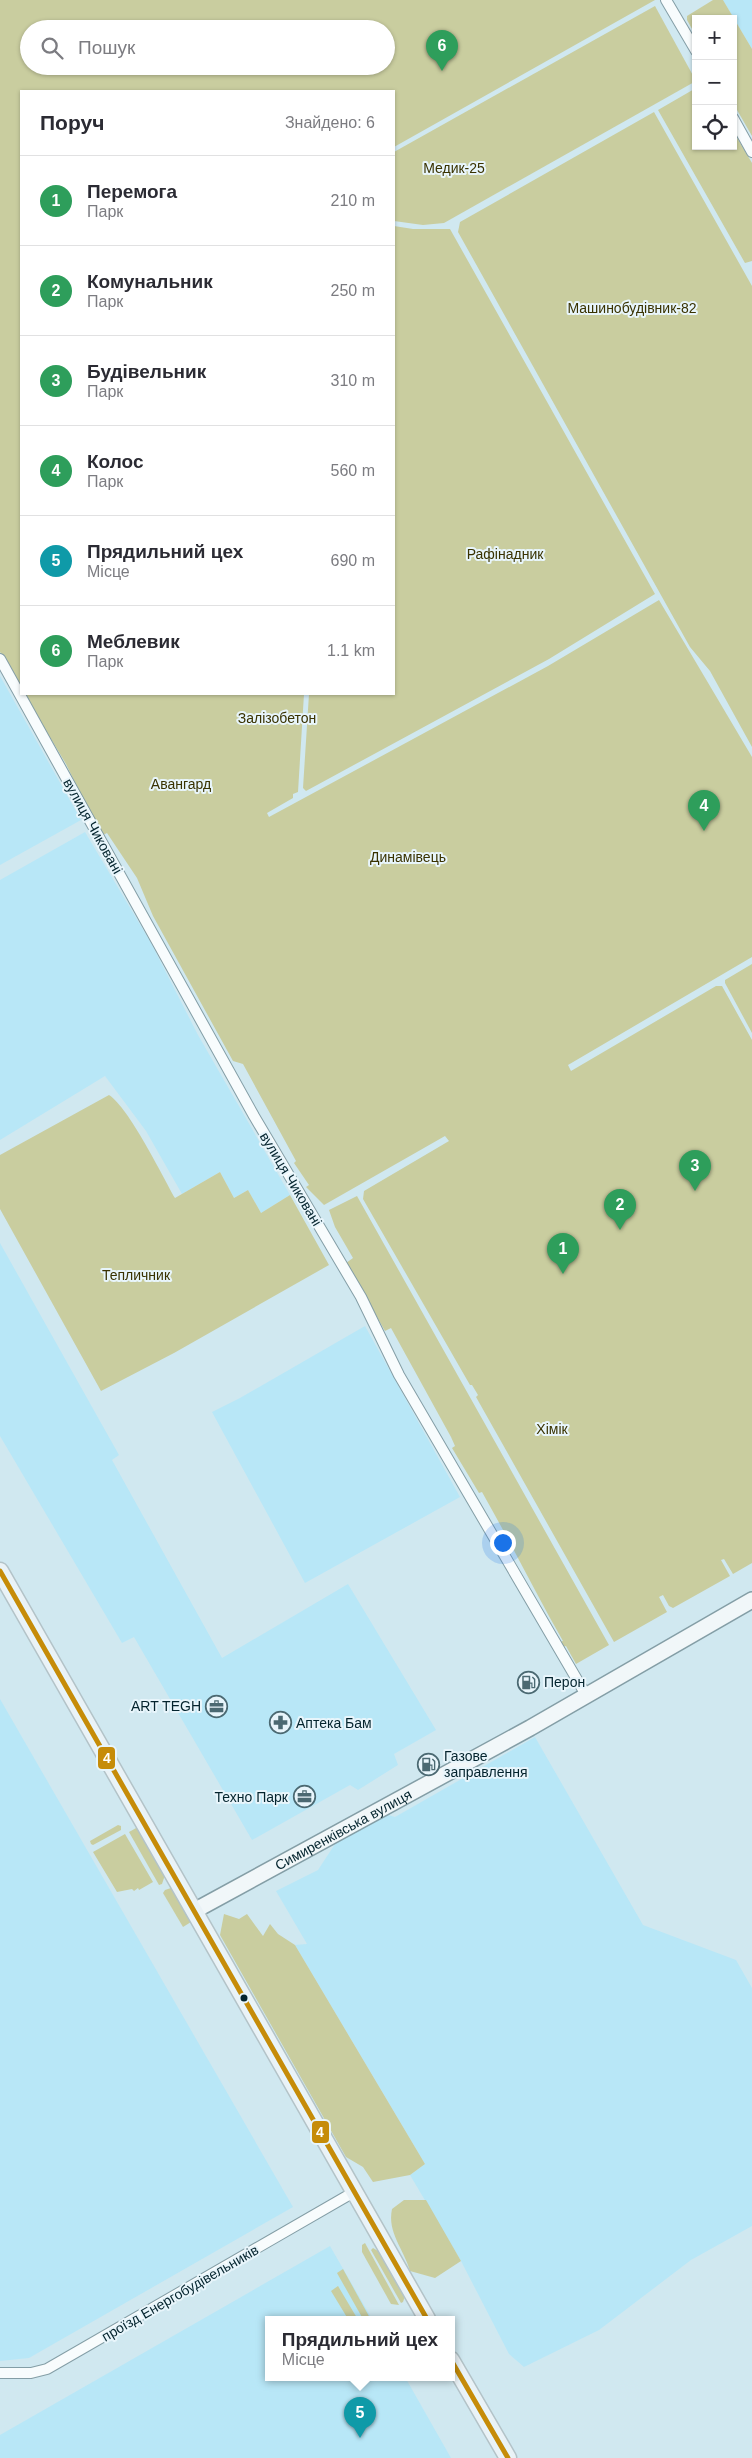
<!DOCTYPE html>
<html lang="uk">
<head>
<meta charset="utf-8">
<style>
	body { margin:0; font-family:Arial,sans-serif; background:#f7f7f7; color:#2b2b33 }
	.controls { position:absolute; right:15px; top:15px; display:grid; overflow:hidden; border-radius:0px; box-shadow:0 1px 4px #0004 }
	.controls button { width:45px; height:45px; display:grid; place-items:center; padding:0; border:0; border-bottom:1px solid #e1e1e2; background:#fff; color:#2b2b33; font:25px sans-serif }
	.you { position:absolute; left:502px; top:1542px; width:18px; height:18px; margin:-12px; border:4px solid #fff; border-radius:50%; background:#1a73e8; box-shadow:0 0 0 8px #1a73e833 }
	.badge { display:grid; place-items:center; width:32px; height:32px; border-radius:50%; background:#4b6972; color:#fff; font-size:16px; font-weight:700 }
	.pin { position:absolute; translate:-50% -41px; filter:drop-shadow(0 1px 2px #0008) }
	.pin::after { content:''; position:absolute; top:26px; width:18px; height:15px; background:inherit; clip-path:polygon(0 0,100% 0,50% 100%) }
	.popup { position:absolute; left:265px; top:2316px; width:190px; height:65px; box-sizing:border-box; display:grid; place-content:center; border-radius:0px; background:#fff; filter:drop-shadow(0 1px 4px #0005); font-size:16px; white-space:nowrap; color:#7c7c81 }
	.popup b { font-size:19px; color:#2b2b33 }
	.popup::after { content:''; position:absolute; left:50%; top:100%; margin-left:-10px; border:10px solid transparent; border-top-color:#fff }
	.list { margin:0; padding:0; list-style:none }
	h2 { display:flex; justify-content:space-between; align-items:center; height:65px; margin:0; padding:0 20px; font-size:21px }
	h2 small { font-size:16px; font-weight:400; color:#7c7c81 }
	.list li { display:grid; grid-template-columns:32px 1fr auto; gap:15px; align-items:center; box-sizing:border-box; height:90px; padding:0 20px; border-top:1px solid #e1e1e2 }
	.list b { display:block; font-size:19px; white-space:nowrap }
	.list p { margin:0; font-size:16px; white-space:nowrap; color:#7c7c81 }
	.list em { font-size:16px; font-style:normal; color:#7c7c81 }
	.icon { flex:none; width:28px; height:28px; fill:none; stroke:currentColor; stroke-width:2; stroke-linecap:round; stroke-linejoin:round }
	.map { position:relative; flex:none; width:752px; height:2458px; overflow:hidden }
	.search { position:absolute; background:#fff; box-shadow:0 1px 4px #0004; left:20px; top:20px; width:375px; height:55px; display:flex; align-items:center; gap:12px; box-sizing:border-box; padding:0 18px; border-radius:28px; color:#7c7c81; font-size:19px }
	.panel { position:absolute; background:#fff; box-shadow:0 1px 4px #0004; left:20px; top:90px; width:375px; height:605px; border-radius:0px }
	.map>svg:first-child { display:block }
</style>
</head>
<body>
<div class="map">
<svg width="752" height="2458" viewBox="0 0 752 2458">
	<rect width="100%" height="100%" fill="#d0e8f0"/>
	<g fill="#b8e7f7">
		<polygon points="723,0 752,0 752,49"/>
		<polygon points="0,676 81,820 0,865"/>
		<polygon points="85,832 151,943 198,1035 290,1195 261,1213 248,1190 234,1198 220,1172 182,1194 146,1131 105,1076 0,1140 0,880"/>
		<polygon points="0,1243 119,1455 112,1460 222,1658 348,1584 436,1730 394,1754 398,1765 358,1790 350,1785 252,1840 134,1637 122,1643 0,1436"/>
		<polygon points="365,1326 460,1497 305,1583 212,1412 240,1398"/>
		<polygon points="0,1699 293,2207 29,2358 0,2361"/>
		<polygon points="535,1737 643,1925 736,1960 752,1988 752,2226 691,2260 599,2330 524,2367 509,2354 461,2261 410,2175 425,2164 295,1945 307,1944 276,1891 318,1870 335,1844 385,1814 395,1817"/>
		<polygon points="330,2246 372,2319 269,2319 269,2377 405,2377 451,2458 0,2458 0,2435"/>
	</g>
	<g fill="#c9cd9f" fill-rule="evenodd">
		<path d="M0,0H655L394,147V91H21V689L0,652ZM29,29H386V66H29Z"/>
		<polygon points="713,0 723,0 752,49 752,136 733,103 733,19 696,19 696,36 687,20 687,16"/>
		<polygon points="655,6 696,81 444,223 423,225 394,221 394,152"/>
		<polygon points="696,88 696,146 733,146 733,131 752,163 752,261 745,263 658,110"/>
		<polygon points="654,112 752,286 752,747 710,671 690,647 458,232 460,222"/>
		<polygon points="394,226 413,229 450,229 655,594 549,659 306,791 303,788 309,694 394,694"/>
		<polygon points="659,600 752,757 752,957 568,1065 571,1071 716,986 722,986 752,1040 752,1563 733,1574 724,1559 721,1560 730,1576 673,1608 669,1606 663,1595 659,1597 667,1612 614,1642 476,1397 478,1395 472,1385 470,1385 363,1199 364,1191 449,1141 445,1136 324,1205 306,1187 309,1185 294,1163 296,1161 243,1064 233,1061 153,916 137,878 107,833 101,836 66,764 24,694 304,694 298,792 293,794 293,798 267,813 269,817 548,666"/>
		<polygon points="752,964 752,1033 725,983 725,980"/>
		<path d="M109,1095C129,1108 162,1175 175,1198L220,1172L234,1198L248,1190L261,1213L290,1195L329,1265L174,1353L101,1391L0,1209V1155Z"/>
		<path d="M357,1196L609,1645L576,1664L566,1646L563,1647L560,1642L563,1641C536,1594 510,1541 482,1492L479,1493L452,1448L455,1446L451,1437L391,1328L385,1331L346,1263L353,1258L335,1227L329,1210Z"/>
		<polygon points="118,1825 121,1826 121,1830 93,1845 91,1844 90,1841"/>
		<polygon points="138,1827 165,1875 162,1884 159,1885 129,1832"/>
		<polygon points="125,1834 153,1882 139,1890 138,1888 134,1891 132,1889 117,1892 93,1852"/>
		<polygon points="171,1888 191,1922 183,1927 163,1893 165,1890"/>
		<polygon points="224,1914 239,1919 247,1914 263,1936 270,1924 278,1934 295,1945 425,2164 410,2175 373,2182 363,2167 346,2157 220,1935"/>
		<path d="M404,2200H426L461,2261L435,2278L410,2271C404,2249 387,2233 392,2209Z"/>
		<polygon points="365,2243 399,2305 391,2304 362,2252 362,2245"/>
		<polygon points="373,2248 378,2251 405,2296 403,2302 401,2303 371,2250"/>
		<polygon points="343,2269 370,2318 363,2319 337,2273"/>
		<polygon points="338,2286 357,2318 357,2319 348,2319 331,2291"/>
	</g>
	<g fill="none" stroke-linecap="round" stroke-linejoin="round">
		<defs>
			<g id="street">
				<polyline points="666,0 696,51"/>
				<polyline points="733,118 752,152"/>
				<polyline points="0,659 254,1116 361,1297 399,1375 586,1695"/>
				<polyline points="0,2373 31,2373 47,2369 354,2192"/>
			</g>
			<g id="secondary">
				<path id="s1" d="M194,1911L530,1728L752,1600"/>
			</g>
			<g id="primary">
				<polyline points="0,1571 427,2319"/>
				<polyline points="451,2360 508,2458"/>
			</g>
		</defs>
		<use href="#street" stroke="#849ea6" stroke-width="12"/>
		<use href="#secondary" stroke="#849ea6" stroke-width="18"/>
		<use href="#primary" stroke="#b3c3c8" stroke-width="19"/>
		<use href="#street" stroke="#f8fcfd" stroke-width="10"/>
		<use href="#secondary" stroke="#f1f7f9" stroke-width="15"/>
		<use href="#primary" stroke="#eaf2f6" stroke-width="16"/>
		<defs>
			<g id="bus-1">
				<polyline points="0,1571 427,2319"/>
				<polyline points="451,2360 508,2458"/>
			</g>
		</defs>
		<use href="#bus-1" stroke="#e8f5fb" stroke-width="9"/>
		<use href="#bus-1" stroke="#c68c09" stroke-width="5"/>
	</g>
	<defs>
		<symbol id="fuel-ring" viewBox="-11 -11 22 22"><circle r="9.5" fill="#e8f5fb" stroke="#4b6972" stroke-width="1.5"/><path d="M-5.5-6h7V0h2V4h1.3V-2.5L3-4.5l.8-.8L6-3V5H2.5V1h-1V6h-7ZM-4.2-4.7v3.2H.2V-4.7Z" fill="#4b6972"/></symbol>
		<symbol id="office-ring" viewBox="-11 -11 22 22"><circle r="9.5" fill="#e8f5fb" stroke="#4b6972" stroke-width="1.5"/><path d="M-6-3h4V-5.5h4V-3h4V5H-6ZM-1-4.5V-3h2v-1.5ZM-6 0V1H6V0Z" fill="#4b6972"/></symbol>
		<symbol id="pharmacy-ring" viewBox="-11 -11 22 22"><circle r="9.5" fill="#e8f5fb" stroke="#4b6972" stroke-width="1.5"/><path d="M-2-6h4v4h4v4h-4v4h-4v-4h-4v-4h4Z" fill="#4b6972"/></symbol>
	</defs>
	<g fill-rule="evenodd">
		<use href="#fuel-ring" x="516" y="1670" width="25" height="25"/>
		<use href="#office-ring" x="204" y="1694" width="25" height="25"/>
		<use href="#pharmacy-ring" x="268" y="1710" width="25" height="25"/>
		<use href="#fuel-ring" x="416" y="1752" width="25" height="25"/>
		<use href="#office-ring" x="292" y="1784" width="25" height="25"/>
	</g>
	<circle fill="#04242e" stroke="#e8f5fb" stroke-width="2" cx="244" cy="1998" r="4.5"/>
	<g text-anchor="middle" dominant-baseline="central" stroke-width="4" stroke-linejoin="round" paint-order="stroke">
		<g font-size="14" fill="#393200" stroke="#e8f5fb">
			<text x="454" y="168">Медик-25</text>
			<text x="632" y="308">Машинобудівник-82</text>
			<text x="505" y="554">Рафінадник</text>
			<text x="277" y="718">Залізобетон</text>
			<text x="181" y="784">Авангард</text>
			<text x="408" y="857">Динамівець</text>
			<text x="136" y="1275">Тепличник</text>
			<text x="552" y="1429">Хімік</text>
		</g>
		<g font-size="14" fill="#04242e" stroke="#e8f5fb">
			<text transform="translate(93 826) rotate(61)">вулиця Чиковані</text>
			<text transform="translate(291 1179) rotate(59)">вулиця Чиковані</text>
			<text stroke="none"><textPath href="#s1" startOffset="170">Симиренківська вулиця</textPath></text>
			<text transform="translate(180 2293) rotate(-30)">проїзд Енергобудівельників</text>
		</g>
		<g font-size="14" fill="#04242e" stroke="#e8f5fb" text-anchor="start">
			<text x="544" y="1682">Перон</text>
			<text x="201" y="1706" text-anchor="end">ART TEGH</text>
			<text x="296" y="1723">Аптека Бам</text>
			<text x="444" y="1756">Газове<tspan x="444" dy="16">заправлення</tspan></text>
			<text x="288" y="1797" text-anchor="end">Техно Парк</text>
		</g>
	</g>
	<g stroke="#e8f5fb" stroke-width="2">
		<rect x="97" y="1746" width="19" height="24" rx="5" fill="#c68c09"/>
		<rect x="311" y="2120" width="19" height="24" rx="5" fill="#c68c09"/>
	</g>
	<g font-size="14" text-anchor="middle" font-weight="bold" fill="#fff">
		<text x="107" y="1763">4</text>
		<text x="320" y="2137">4</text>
	</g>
</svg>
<div class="controls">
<button>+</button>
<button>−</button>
<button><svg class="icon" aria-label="locate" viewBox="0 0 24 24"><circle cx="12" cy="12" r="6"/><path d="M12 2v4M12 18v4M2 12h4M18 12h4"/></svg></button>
</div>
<div class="you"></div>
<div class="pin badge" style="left:563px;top:1274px;background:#2e9e5b">1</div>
<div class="pin badge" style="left:620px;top:1230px;background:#2e9e5b">2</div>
<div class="pin badge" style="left:695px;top:1191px;background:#2e9e5b">3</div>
<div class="pin badge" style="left:704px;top:831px;background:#2e9e5b">4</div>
<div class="pin badge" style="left:360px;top:2438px;background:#0f9aa8">5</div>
<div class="popup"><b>Прядильний цех</b>Місце</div>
<div class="pin badge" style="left:442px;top:71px;background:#2e9e5b">6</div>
<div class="search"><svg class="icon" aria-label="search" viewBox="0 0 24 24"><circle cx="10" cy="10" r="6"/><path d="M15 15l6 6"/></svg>Пошук</div>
<section class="panel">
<h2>Поруч<small>Знайдено: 6</small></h2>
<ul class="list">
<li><span class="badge" style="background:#2e9e5b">1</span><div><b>Перемога</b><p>Парк</p></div><em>210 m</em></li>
<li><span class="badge" style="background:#2e9e5b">2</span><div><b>Комунальник</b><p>Парк</p></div><em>250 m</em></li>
<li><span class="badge" style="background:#2e9e5b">3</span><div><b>Будівельник</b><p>Парк</p></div><em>310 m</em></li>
<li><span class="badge" style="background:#2e9e5b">4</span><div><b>Колос</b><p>Парк</p></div><em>560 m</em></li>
<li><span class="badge" style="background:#0f9aa8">5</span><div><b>Прядильний цех</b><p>Місце</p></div><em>690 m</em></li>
<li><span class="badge" style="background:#2e9e5b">6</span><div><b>Меблевик</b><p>Парк</p></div><em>1.1 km</em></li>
</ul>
</section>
</div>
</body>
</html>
